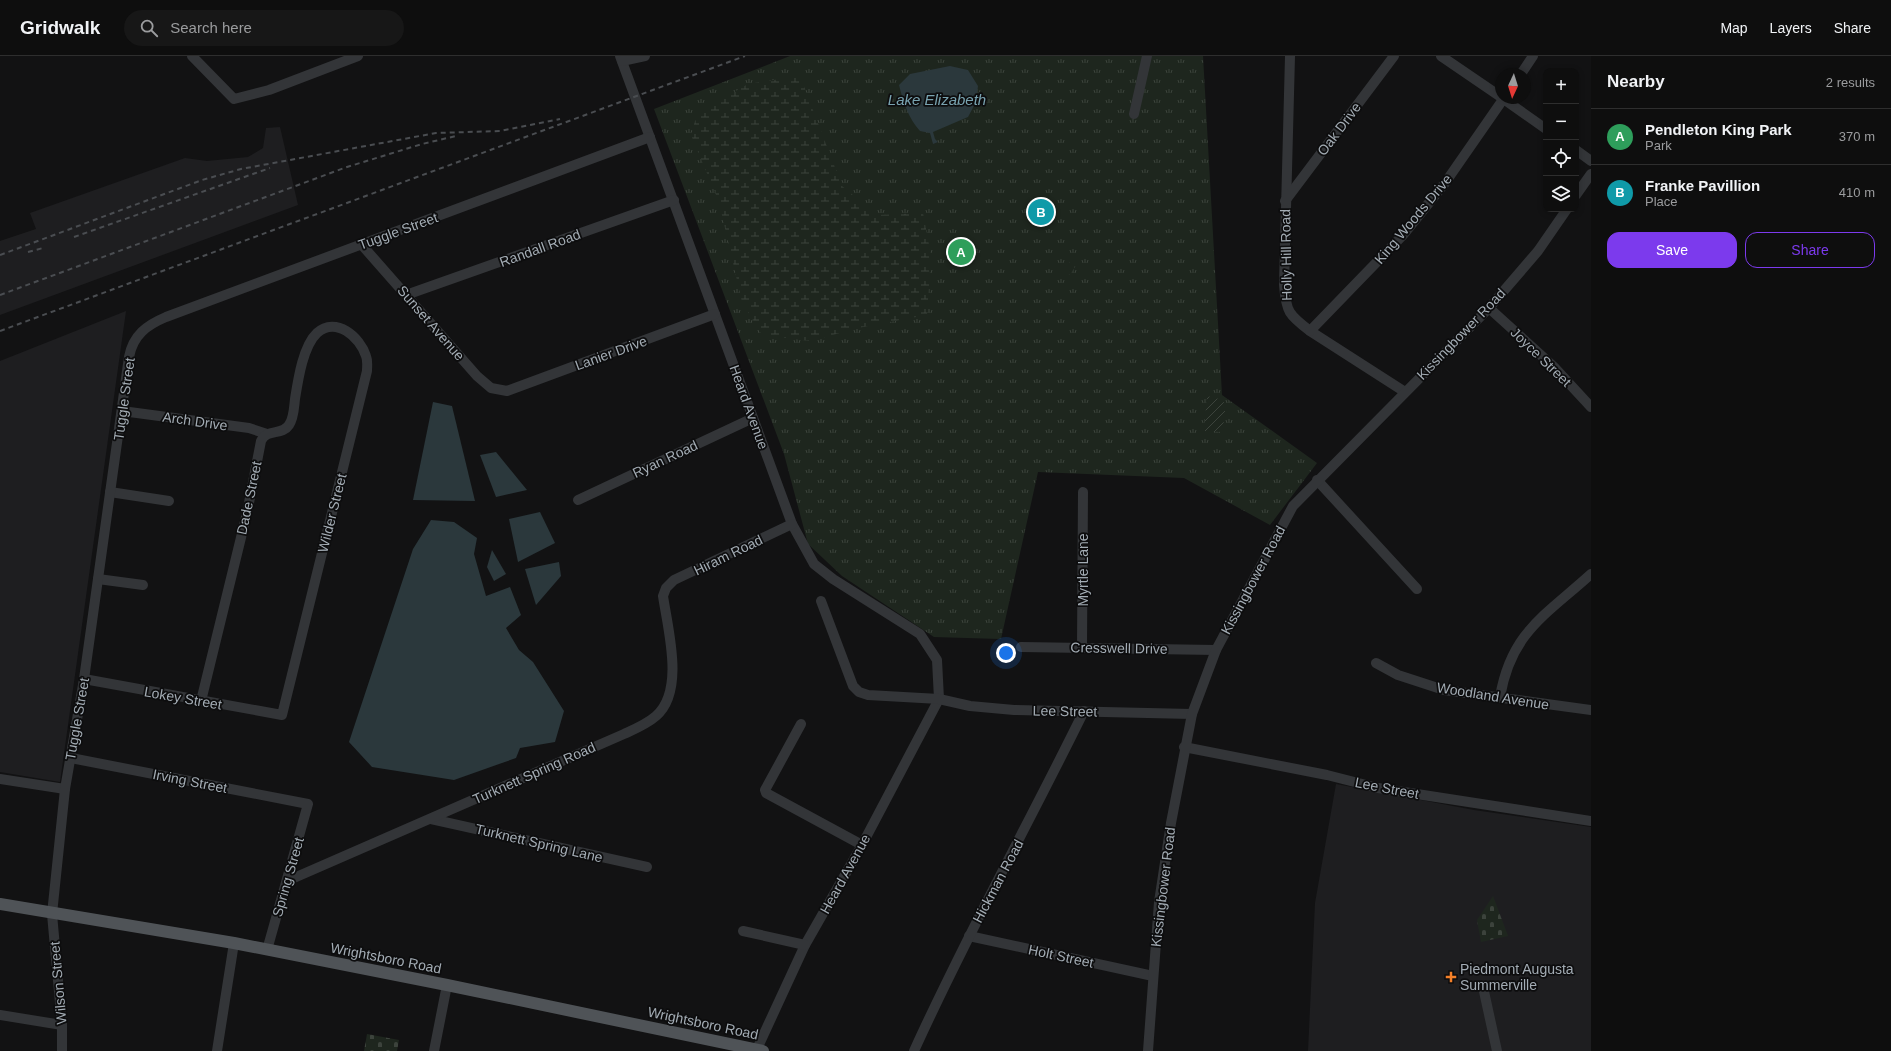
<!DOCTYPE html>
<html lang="en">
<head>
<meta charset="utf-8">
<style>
	body { margin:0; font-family:Arial,sans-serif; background:#171717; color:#f1f3f6 }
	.controls { position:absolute; right:12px; top:12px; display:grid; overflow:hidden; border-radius:8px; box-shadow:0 2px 6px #0003 }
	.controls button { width:36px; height:36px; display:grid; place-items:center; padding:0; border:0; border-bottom:1px solid #2e2e2e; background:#0e0e0e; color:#f1f3f6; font:20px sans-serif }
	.compass { position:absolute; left:1495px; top:12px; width:36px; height:36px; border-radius:50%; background:#0e0e0e; box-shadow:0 2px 6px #0003; rotate:184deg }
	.you { position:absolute; left:1006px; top:597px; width:14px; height:14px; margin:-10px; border:3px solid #fff; border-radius:50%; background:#1a73e8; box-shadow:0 0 0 6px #1a73e833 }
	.badge { display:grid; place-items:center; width:26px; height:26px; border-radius:50%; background:#7c3aed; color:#fff; font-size:13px; font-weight:700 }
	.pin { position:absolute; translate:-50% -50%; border:2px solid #fff; box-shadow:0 1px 4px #0006 }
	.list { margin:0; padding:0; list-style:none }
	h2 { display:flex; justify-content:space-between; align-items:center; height:52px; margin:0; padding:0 16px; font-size:17px }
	h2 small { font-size:13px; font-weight:400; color:#9b9c9e }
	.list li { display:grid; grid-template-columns:26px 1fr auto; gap:12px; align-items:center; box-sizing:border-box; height:56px; padding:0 16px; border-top:1px solid #2e2e2e }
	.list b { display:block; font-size:15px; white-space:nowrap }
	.list p { margin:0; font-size:13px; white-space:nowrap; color:#9b9c9e }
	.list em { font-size:13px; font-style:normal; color:#9b9c9e }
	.actions { display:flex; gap:8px; padding:12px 16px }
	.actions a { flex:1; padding:9px 0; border:1px solid #7c3aed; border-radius:12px; text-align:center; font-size:14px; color:#7c3aed }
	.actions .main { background:#7c3aed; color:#fff }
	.icon { flex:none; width:22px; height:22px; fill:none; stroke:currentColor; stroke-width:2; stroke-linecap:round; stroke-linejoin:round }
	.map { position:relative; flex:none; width:1591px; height:995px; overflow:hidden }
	header { display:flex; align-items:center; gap:24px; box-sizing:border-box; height:56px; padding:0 20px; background:#0e0e0e; border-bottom:1px solid #2e2e2e }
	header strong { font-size:19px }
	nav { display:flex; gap:22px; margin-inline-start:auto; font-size:14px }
	.search { width:280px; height:36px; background:#171717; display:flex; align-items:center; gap:10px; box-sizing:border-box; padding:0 14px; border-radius:22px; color:#9b9c9e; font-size:15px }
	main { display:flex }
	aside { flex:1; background:#0e0e0e }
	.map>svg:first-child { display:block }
</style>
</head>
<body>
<header>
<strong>Gridwalk</strong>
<div class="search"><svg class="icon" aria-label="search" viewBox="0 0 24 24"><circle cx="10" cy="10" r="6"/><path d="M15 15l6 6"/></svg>Search here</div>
<nav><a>Map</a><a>Layers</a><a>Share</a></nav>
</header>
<main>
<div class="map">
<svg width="1591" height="995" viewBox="0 0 1591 995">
	<defs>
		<pattern id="grass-tufts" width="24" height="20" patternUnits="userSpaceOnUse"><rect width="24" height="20" fill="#1e261e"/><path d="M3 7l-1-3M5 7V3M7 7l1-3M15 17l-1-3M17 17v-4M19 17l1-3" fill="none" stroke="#3c433c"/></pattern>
		<pattern id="wetland-marsh" width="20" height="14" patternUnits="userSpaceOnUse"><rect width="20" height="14" fill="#1e261e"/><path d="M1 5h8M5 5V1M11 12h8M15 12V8" fill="none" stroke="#3c433c"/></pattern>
		<pattern id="cemetery-stones" width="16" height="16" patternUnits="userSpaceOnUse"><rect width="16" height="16" fill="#1e261e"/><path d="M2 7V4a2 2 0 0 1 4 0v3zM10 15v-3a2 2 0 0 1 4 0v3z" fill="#3c433c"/></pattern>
		<pattern id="garden-furrows" width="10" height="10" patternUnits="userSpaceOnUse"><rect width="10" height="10" fill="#1e261e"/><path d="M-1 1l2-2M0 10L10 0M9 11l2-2" fill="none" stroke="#3c433c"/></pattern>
	</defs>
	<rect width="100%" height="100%" fill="#121213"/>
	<g fill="#1e1e20">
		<polygon points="280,71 298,149 0,259 0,185 36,173 30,157 185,102 207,105 248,101 263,92 266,72"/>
		<polygon points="126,255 60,726 0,716 0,305"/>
		<polygon points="1336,728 1474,754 1591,771 1591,995 1308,995 1315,847"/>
	</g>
	<polygon fill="url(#grass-tufts)" points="790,0 1203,0 1222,339 1317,407 1270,469 1184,422 1038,416 1001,583 934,581 842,520 808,488 784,398 654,53"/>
	<polygon fill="url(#wetland-marsh)" points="800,20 842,130 877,159 923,157 931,199 927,259 863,271 810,285 762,279 742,246 719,146 691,79 695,65 708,51 748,28"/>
	<g fill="url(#cemetery-stones)">
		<polygon points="1073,201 1079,204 1070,219 1065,215"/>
		<polygon points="1493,840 1508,880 1481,886 1477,864"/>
		<polygon points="367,978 399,984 397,995 364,995"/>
	</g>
	<polygon fill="url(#garden-furrows)" points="1213,340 1225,347 1225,359 1222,376 1204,375 1207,341"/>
	<g fill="#2b383c">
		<path d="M950,10L968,14L978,30L976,46L968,61L933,76L935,83L938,86L933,88L930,77L920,75C909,63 903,46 899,29L910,18Z"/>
		<polygon points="433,346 452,350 475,445 413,444"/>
		<polygon points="496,396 527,434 496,441 480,399"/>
		<polygon points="540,456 555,487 518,506 509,463"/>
		<polygon points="431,464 454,466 477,482 474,498 486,540 510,531 521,559 506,572 519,594 533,606 564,655 555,686 520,692 516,702 454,724 372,711 349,686 413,493"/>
		<polygon points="492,494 506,518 494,525 487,511"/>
		<polygon points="559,506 561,520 536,549 525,513"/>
	</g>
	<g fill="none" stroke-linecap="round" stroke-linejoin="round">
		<g stroke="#333538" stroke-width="10">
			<polyline points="192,0 234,43 269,34 358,0"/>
			<polyline points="620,0 792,468 814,508 833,523 920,578 937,604 939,643 862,789 805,889 756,995"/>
			<path d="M1290,0L1284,229C1286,256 1289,259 1310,275L1405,336"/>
			<polyline points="1441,0 1501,41"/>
			<polyline points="622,5 645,0"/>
			<polyline points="1521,18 1533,0"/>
			<polyline points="1502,42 1546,73"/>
			<polyline points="1134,58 1147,0"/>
			<polyline points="1576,94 1591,105"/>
			<polyline points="1576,139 1591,118"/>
			<polyline points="1285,145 1394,0"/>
			<polyline points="361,188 477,320 491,332 507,335 715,258"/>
			<polyline points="406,239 674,144"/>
			<polyline points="1489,252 1554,311 1591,351"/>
			<polyline points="1310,275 1403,179 1445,127 1504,42"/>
			<polyline points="122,355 249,372 267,378"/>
			<polyline points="1317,424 1417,533"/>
			<polyline points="110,436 169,445"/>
			<polyline points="578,444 753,362"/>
			<polyline points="98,523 143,529"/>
			<polyline points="821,545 853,630 859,636 868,639 939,643 970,650 1014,654 1192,658"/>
			<polyline points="1021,591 1216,594"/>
			<polyline points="1082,591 1083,436"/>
			<polyline points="1376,607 1398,619 1444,634 1591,654"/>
			<path d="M84,623L282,659L367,315C367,310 368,305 366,300C360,281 336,260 317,277C303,290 298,324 295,343C294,351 294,362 289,369C282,380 267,372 261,385L247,457L201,645"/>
			<path d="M1500,641C1511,576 1546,559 1591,518"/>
			<polyline points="801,668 765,734 766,737 862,789"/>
			<polyline points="1184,691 1327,719 1378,732 1591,765"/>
			<polyline points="71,702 308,748 267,894"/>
			<polyline points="0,723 65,733"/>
			<polyline points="431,763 647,811"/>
			<path d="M287,825L624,678C635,673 647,668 656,660C685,635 668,574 663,540L666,532L674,524L792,468"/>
			<polyline points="743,875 805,889"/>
			<polyline points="969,880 1153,920"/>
			<polyline points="1483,931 1497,995"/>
			<polyline points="0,959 62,969"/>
			<path d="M62,995V969L52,858L65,733L84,623L129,301C133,279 147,269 166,261L650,81"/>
			<polyline points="217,995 234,887"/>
			<polyline points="434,995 447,929"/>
			<path d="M914,995C966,880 1028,769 1084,655"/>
			<polyline points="1148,995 1159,846 1171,767 1192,658 1216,594 1293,450 1489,252 1538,195 1567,153"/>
		</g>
		<polyline stroke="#4f5357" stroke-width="12" points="0,848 234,887 447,929 763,995"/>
		<g stroke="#4a4d51" stroke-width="2" stroke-dasharray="5 4" stroke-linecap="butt">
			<polyline points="74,181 270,112"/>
			<polyline points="28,196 43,192"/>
			<polyline points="0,199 202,124 241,113 436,77 500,75 560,63"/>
			<polyline points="0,239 347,111 422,88 456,80"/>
			<polyline points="0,275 745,0"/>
		</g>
	</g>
	<path fill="#f48029" stroke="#0d0d0e" stroke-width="1.5" d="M1449 915h4v4h4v4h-4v4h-4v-4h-4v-4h4z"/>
	<g text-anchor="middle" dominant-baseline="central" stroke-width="3.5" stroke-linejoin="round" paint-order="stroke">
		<g font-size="14" fill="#a3acb4" stroke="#0d0d0e">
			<text transform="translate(1339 73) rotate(-53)">Oak Drive</text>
			<text transform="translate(1413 163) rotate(-50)">King Woods Drive</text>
			<text transform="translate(398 175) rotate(-20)">Tuggle Street</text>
			<text transform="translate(540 192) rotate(-20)">Randall Road</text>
			<text transform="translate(1286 199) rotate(-91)">Holly Hill Road</text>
			<text transform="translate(431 267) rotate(49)">Sunset Avenue</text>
			<text transform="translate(1461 278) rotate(-46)">Kissingbower Road</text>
			<text transform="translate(611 297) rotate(-20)">Lanier Drive</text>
			<text transform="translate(1541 301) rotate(44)">Joyce Street</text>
			<text transform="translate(124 343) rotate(-82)">Tuggle Street</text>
			<text transform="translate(749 351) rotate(70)">Heard Avenue</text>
			<text transform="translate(195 365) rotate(8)">Arch Drive</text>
			<text transform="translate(665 403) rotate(-25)">Ryan Road</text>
			<text transform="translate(249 442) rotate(-78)">Dade Street</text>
			<text transform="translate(332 457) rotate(-76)">Wilder Street</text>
			<text transform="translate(728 499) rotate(-26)">Hiram Road</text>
			<text transform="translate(1083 514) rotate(-90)">Myrtle Lane</text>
			<text transform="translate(1253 524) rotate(-62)">Kissingbower Road</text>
			<text transform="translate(1119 592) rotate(1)">Cresswell Drive</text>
			<text transform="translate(1493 640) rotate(9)">Woodland Avenue</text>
			<text transform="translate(183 642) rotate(10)">Lokey Street</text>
			<text transform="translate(1065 655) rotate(1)">Lee Street</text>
			<text transform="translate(77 663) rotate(-80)">Tuggle Street</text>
			<text transform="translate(534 717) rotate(-24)">Turknett Spring Road</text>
			<text transform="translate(190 725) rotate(11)">Irving Street</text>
			<text transform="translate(1387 732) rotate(11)">Lee Street</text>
			<text transform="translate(539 787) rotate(13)">Turknett Spring Lane</text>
			<text transform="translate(845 818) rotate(-61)">Heard Avenue</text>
			<text transform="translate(288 821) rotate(-74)">Spring Street</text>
			<text transform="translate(998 825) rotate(-62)">Hickman Road</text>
			<text transform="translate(1163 831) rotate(-83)">Kissingbower Road</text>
			<text transform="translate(1061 900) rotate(12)">Holt Street</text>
			<text transform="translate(386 902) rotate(11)">Wrightsboro Road</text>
			<text transform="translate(58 927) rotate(-95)">Wilson Street</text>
			<text transform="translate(703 967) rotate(12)">Wrightsboro Road</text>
		</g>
		<g font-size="14" fill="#a3acb4" stroke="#0d0d0e" text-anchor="start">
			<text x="1460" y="913">Piedmont Augusta<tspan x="1460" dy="16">Summerville</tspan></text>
		</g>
		<g font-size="15" font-style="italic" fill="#79a3b0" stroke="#0d0d0e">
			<text x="937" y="43">Lake Elizabeth</text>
		</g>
	</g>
</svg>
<div class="controls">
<button>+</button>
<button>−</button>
<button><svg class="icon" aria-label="locate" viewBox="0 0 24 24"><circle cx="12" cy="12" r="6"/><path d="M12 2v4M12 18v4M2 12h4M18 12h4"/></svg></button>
<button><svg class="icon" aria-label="layers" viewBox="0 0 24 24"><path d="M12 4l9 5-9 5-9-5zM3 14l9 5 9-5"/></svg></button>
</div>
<svg class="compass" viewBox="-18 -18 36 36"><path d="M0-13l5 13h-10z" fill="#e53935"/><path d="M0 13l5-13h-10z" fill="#9b9c9e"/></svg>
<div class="you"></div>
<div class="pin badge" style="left:961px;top:196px;background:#2e9e5b">A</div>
<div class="pin badge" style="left:1041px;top:156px;background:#0f9aa8">B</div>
</div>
<aside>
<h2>Nearby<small>2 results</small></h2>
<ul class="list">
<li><span class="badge" style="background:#2e9e5b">A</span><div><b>Pendleton King Park</b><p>Park</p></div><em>370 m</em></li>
<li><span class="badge" style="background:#0f9aa8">B</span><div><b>Franke Pavillion</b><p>Place</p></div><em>410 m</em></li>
</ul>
<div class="actions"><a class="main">Save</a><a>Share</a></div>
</aside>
</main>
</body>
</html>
